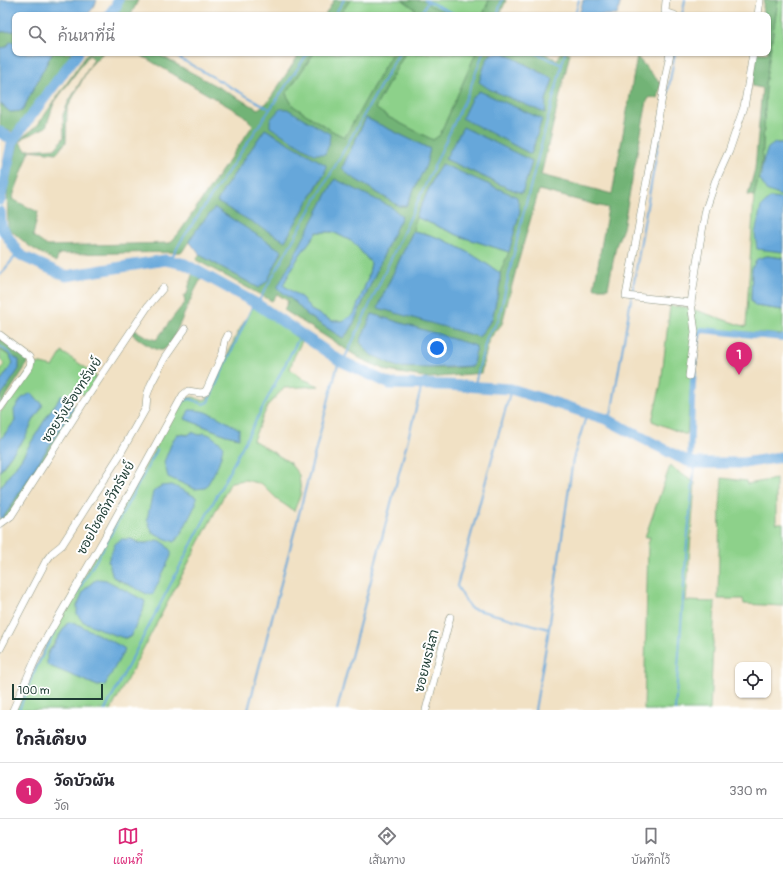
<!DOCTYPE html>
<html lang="th">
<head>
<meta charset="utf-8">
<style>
	body { margin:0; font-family:Pangolin,"Playpen Sans Thai",sans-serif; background:#f7f7f7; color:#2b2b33 }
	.controls { position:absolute; right:12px; bottom:12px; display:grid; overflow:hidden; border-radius:8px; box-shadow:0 1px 3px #0004 }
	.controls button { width:36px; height:36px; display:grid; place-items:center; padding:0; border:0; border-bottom:1px solid #e1e1e2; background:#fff; color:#2b2b33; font:20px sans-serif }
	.scale { position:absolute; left:12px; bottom:10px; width:91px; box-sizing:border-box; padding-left:4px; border:2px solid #1f3d34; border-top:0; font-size:11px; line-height:14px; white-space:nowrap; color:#1f3d34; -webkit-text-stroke:3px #fff; paint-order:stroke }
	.you { position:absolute; left:437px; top:348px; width:14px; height:14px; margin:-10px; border:3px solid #fff; border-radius:50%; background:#1a73e8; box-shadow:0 0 0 6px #1a73e833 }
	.badge { display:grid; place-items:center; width:26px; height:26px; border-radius:50%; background:#db2777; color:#fff; font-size:13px; font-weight:700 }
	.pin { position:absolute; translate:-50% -33px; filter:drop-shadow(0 1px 2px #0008) }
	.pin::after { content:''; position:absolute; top:21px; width:14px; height:12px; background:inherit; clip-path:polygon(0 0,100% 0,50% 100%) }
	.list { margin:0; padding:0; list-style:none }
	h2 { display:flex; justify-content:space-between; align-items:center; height:52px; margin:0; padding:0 16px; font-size:17px }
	h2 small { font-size:13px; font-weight:400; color:#7c7c81 }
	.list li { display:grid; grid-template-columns:26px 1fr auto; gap:12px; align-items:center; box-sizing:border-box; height:56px; padding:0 16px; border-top:1px solid #e1e1e2 }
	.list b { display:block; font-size:15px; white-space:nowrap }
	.list p { margin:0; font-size:13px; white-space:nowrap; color:#7c7c81 }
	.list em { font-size:13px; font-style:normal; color:#7c7c81 }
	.icon { flex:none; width:22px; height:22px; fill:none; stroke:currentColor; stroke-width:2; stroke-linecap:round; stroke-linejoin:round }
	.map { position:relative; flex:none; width:783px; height:710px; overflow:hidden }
	.search { position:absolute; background:#fff; box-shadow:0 1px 3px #0004; left:12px; right:12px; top:12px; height:44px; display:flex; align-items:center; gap:10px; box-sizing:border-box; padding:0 14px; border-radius:8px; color:#7c7c81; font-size:15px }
	.sheet { height:108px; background:#fff }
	nav { display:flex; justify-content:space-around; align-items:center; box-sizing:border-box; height:56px; border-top:1px solid #e1e1e2; background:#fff; font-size:11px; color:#7c7c81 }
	nav a { display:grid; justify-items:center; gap:2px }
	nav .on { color:#db2777 }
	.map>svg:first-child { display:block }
</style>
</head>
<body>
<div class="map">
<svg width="783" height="710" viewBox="0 0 783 710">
	<rect width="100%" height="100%" fill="#fff"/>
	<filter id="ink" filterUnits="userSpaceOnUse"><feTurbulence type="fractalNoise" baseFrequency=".025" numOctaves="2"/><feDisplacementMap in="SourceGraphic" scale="8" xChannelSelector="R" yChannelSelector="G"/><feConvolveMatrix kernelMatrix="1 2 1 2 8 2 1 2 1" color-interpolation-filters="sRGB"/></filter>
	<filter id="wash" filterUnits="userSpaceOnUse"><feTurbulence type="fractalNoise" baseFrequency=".012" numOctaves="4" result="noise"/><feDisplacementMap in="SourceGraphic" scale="16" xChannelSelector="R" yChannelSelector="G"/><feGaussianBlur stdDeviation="0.9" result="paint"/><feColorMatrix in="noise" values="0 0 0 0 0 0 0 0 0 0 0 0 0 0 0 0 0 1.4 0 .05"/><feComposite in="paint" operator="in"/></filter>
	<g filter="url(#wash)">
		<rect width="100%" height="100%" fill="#f1e1c4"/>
		<g fill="#8dd18a" stroke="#56875f" fill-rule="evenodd">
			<polygon points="350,0 403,0 415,9 412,15 340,15"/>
			<polygon points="424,0 489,0 483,15 453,15 431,6"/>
			<polygon points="778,0 783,0 782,20 783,20 783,143 775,143 781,196 783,196 783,199 770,198 757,248 783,252 783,258 767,256 752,268 751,300 755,306 783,310 783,335 701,328 702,334 697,337 692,369 687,434 684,434 652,421 661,384 670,306 686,307 746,327 754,196 762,162 766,87 765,85"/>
			<polygon points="314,53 392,53 345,137 334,132 293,106 286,94"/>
			<polygon points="405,53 476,53 440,135 433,140 388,117 375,108"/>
			<path d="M416,217L462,237L509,252L500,273C474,255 445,236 413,231Z"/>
			<polygon points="317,232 333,232 353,242 371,263 368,278 354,315 343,321 332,321 311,310 302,298 283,285 299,256"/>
			<path d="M254,305L296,337L302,341L294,357L290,369L303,379L319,386L284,388L268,405L253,440L289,462L299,475L301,493L294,511L279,501L262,484L245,480L231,482L111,710H15L53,630L183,398L194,397L201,400L207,399L237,334ZM190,410L239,438L226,435L186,419ZM177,434L199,435L195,489L168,476ZM131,539L139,543H148L157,540L163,542L127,584L113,577ZM94,581L143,611L130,637L124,638L77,606L84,590ZM68,622L104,685L98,686L62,671L47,654Z"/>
			<polygon points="0,350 10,356 13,363 0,382 0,371 4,364 0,358"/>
			<polygon points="62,352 95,374 96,381 85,396 74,388 68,399 62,395 49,413 21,459 0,488 0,472 42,407 42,403 37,400 31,393 15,410 15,421 0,440 0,413 33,364 41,364 53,367"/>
			<polygon points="670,466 695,483 686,601 715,602 710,710 644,710 648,544 650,537 645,537"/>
			<polygon points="722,478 746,481 747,484 776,479 776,523 783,523 783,606 744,604 743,599 718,599 720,508"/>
		</g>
		<g fill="#72b376" stroke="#487855" fill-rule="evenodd">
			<polygon points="123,0 138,0 131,15 116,15"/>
			<polygon points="334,0 350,0 340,15 325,15"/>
			<polygon points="403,0 424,0 431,6 453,15 429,15 426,14 425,15 412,15 415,9"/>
			<polygon points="489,0 506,0 500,15 483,15"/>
			<polygon points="764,0 778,0 765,85 766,87 762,162 754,196 748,195 755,169 762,88 752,86 756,53 768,53 768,15 762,15"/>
			<polygon points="15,31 15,42 10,42 7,47 0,48 0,32"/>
			<polygon points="52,53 72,53 14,132 3,129 0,127 0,103 10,112 22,111"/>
			<path d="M88,53H103L89,67L67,109L66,142L57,153L30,150L12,199L38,212L33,236L47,246L170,243L179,233L253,125L243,115L137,53H156L258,109L268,102L300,53H314L286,94L293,106L334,132L345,137L392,53H405L375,108L388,117L433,140L440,135L476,53H492L486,61L489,89L544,112L546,100L553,79L504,53H544L557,60L560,53H570L541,175L612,194L637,57L661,84L658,99L650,97L647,101L623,228L616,246L608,288H594L608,208L539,190L517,266L502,324L490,338L481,373L429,378L388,371L361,359L284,310L288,301L277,294L272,301L196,260L200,255L259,288L282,252L215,208L199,226L182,252L59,254L56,262L29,246L8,228L7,188L19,140L37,126ZM89,55L94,59L68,103L63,115L64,137L56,148L26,150L20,142L25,137L46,127L54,103ZM366,118L430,149L406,206H399L350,176L342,168ZM265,129L325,165V172L315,190L217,202L224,189ZM499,137L535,144L531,154ZM445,159L532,161L527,178L521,193L506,187ZM442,164L509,252L500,273V284L492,319L479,337L383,295L413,231L416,217L435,175ZM335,179L402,216L392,236L351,329L343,338L308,316L295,302L278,288ZM372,314L475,346L473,366L453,368H429Z"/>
			<path d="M193,272L202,277L195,290L172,341C169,344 167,348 163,350C154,352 139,339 132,334L135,330L147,337L156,340C166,328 174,314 185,303L184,296L187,294L191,278Z"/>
			<polygon points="0,338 26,358 28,363 0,406 0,397 19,369 19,360 0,350"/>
			<polygon points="72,404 78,406 9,516 0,523 0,519 4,516 9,509 73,408"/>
		</g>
		<g fill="#66a7da" stroke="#427287" fill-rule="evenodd">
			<polygon points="0,0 97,0 94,7 87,15 15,15 15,31 0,32"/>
			<polygon points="583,0 621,0 617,15 579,15"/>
			<polygon points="10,42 15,42 15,53 52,53 22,111 10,112 0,103 0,48 7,47"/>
			<polygon points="492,53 504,53 553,79 546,100 545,113 489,89 479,82 486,61"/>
			<polygon points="479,91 542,119 531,154 462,118 471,99"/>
			<polygon points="280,109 287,109 330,134 329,145 325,154 314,154 270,127 270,120"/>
			<polygon points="366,118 430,149 426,165 406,206 399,206 350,176 342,168"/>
			<polygon points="463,127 532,161 527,178 522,193 506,187 445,159"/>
			<polygon points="265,129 326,165 325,172 285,241 217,202 224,189"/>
			<polygon points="775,143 783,143 783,196 781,196 766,190 760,179 764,158 768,148"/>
			<polygon points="442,164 517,197 520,211 509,252 462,237 416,217 435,175"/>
			<path d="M335,179L391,207L402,216L392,236L351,329L343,338L308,316L295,302L277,288ZM317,232H333L353,242L371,263L368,278L354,314L343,321H332L311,310L302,298L283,285L299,256Z"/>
			<polygon points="770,198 783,199 783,252 757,249 755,234 761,207"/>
			<polygon points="215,208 282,251 268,280 259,288 200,255 189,241 199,226"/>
			<path d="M413,231C445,236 474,255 500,273V284L492,319L479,337L378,308L383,295Z"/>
			<polygon points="767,256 783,258 783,310 755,306 751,300 752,268 757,259"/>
			<polygon points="372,314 476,346 473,366 429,368 398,367 370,354 360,342"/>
			<polygon points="10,356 19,360 19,369 0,397 0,382 13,363"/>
			<polygon points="31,393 37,400 42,403 42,407 34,419 25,438 7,460 0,472 0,440 15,421 14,410 22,398"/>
			<path d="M62,395C67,398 72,402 73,408L9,509L4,516L0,519V488L21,459L49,413Z"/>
			<path d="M189,410C208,409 223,420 239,429V438L226,435L185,419Z"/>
			<path d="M192,432L199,435L204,433L210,435L223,445C222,459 213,477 205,488L195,489L168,477L164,462L172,442L177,434L188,435Z"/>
			<polygon points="172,485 196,497 196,504 182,532 175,542 166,539 152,532 147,519 153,492 161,486"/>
			<polygon points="121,539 131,539 139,543 148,543 157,540 163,542 171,551 171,556 153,594 147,594 113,577 108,561 115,544"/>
			<polygon points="100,579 106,580 145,601 143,611 130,637 124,638 109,633 82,621 77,614 77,606 84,590 94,581"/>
			<polygon points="68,622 75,623 119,645 125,649 105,685 98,686 47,665 47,655"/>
		</g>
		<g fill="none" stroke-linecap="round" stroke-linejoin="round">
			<g stroke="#66a7da" stroke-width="2">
				<polyline points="425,0 457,15"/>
				<polyline points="334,15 344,0"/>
				<polyline points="420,15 428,1"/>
				<polyline points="497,15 502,0"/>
				<polyline points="575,15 579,0"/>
				<polyline points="682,15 685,0"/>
				<polyline points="170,53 270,109"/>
				<polyline points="536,53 562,65"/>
				<polyline points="170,261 181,241 308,53"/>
				<polyline points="0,275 18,253"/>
				<polyline points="257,304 399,53"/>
				<polyline points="0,346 10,354 14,359"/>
				<polyline points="343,362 469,91 483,53"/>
				<polyline points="474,387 487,337 498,321 523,215 565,53"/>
				<polyline points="511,389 457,586 470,608 549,629"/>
				<polyline points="180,407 185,400 191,399 203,404 208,402 254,303"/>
				<polyline points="610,421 646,212 675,53"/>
				<polyline points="72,601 104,547 157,450"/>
				<polyline points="19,710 33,674 55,631"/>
				<polyline points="105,710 301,334"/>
				<polyline points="248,710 339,360"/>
				<polyline points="337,710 422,385"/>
				<polyline points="535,710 549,629 573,459 587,413"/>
				<polyline points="675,710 687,543 695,463"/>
			</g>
			<polyline stroke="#66a7da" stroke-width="6" points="690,462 692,401 695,348 699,333 702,330 783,338"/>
			<g stroke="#66a7da" stroke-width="11">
				<polyline points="109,15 116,6 118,0"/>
				<polyline points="0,132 13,140"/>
				<polyline points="0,200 13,140 78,53"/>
				<polyline points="0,212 1,226 18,253 24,257 66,276 165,260 185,264 257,304 339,360 390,384 447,385 511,389 606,419 679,457 690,462 695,463 743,463 783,457"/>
			</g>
		</g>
	</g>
	<g filter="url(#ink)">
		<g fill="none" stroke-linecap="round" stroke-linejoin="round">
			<defs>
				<g id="street">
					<polyline points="666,1 665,12 666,13 674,15"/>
					<polyline points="758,15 760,0"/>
					<polyline points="670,53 626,296 691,303"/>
					<polyline points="0,335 29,357 31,361 30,366 0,408"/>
					<polyline points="689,376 695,332 691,303 700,242 706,209 715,182 729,151 744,107 748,85 753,53"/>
					<polyline points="0,524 11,516 89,394 148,306 163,288"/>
					<polyline points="0,649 46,561 52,553 62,545 119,456 142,415 146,408 147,395 151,384 164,359 185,329"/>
					<polyline points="13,710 40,649 104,539 183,395 188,391 201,393 205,392 207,389 223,353 225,341 228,335"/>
					<polyline points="426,710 450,617"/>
				</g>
			</defs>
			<use href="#street" stroke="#888f7c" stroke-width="8"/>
			<use href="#street" stroke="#fff" stroke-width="7"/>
		</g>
	</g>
	<g text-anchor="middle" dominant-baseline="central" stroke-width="4" stroke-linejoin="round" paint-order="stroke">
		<g font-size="13" fill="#1f3d34" stroke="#fff">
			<text transform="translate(72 400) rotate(-57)">ซอยรุ่งเรืองทรัพย์</text>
			<text transform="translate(106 508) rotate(-61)">ซอยโชคดีทวีทรัพย์</text>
			<text transform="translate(427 661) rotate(-76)">ซอยพรนิสา</text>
		</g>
	</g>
</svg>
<div class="controls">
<button><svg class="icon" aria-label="locate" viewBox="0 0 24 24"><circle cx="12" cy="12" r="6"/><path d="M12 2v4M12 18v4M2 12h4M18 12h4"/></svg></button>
</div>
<div class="scale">100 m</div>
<div class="you"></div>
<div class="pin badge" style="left:739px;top:375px">1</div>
<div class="search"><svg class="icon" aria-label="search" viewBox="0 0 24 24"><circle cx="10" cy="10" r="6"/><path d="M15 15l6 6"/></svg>ค้นหาที่นี่</div>
</div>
<section class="sheet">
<h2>ใกล้เคียง<small></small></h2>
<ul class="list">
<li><span class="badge">1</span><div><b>วัดบัวผัน</b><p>วัด</p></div><em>330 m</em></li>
</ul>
</section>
<nav>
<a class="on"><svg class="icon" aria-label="map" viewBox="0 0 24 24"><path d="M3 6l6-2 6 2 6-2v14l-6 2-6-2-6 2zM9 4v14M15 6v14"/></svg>แผนที่</a>
<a><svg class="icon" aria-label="directions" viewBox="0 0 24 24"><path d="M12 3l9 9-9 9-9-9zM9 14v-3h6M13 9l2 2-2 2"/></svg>เส้นทาง</a>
<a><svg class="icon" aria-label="saved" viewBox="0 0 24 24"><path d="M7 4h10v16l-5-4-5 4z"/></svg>บันทึกไว้</a>
</nav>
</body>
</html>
